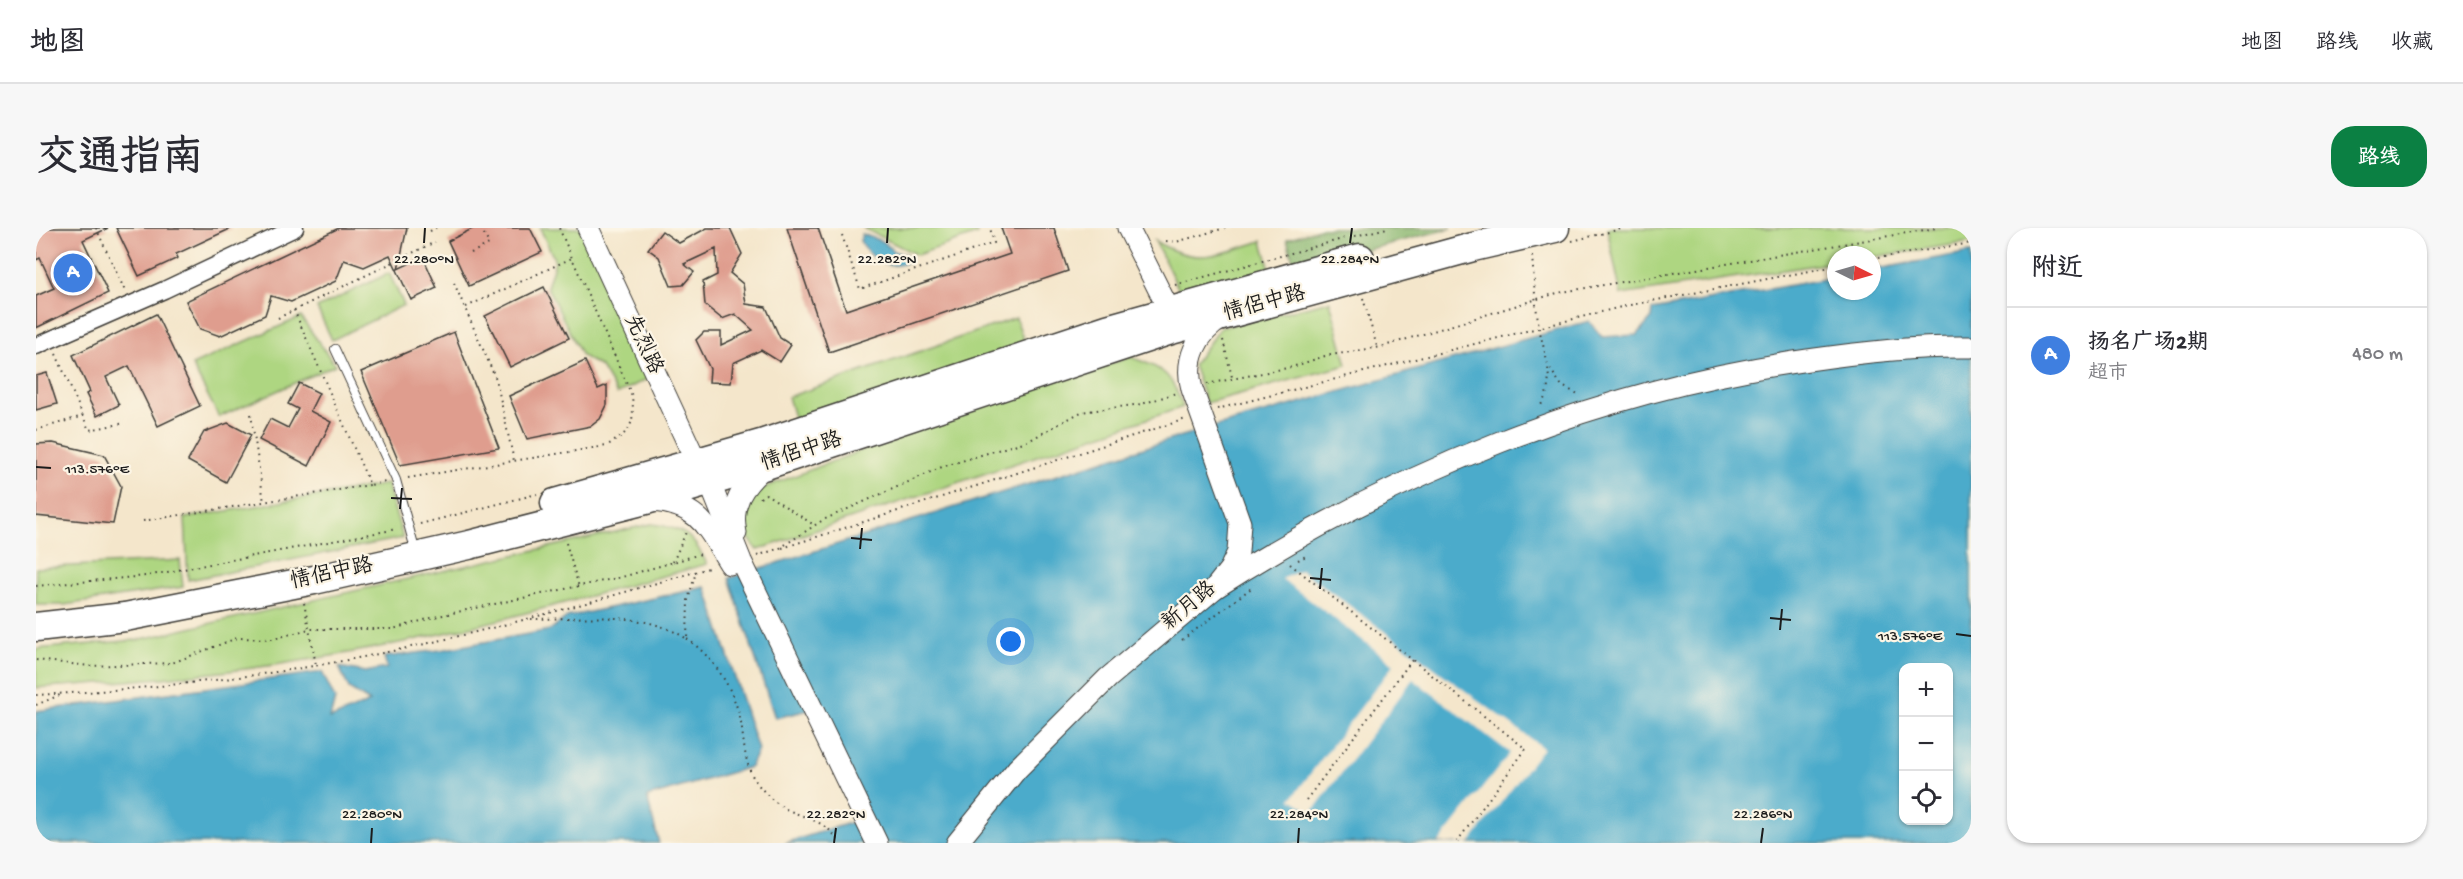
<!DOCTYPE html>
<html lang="zh">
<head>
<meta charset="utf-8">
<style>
	body { margin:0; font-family:"Gochi Hand","LXGW WenKai TC",sans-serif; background:#f7f7f7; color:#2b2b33 }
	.controls { position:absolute; right:18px; bottom:18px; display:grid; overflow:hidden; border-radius:12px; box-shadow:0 2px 4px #0004 }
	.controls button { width:54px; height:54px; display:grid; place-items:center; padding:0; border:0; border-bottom:2px solid #e1e1e2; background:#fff; color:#2b2b33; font:30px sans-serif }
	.compass { position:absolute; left:1791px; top:18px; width:54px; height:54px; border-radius:50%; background:#fff; box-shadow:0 2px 4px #0004; rotate:95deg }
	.you { position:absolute; left:975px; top:414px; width:21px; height:21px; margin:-15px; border:4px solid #fff; border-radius:50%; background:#1a73e8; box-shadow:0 0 0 9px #1a73e833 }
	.badge { display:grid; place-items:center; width:39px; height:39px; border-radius:50%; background:#0b8043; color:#fff; font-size:20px; font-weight:700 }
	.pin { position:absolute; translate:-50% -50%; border:3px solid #fff; box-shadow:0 2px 6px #0006 }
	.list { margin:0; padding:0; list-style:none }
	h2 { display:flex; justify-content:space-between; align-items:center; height:78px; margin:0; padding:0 24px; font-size:26px }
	h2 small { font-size:20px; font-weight:400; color:#7c7c81 }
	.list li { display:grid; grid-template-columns:39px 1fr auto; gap:18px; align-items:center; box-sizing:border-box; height:96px; padding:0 24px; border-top:2px solid #e1e1e2 }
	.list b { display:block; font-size:22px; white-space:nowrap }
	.list p { margin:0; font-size:20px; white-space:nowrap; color:#7c7c81 }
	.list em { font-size:20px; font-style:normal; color:#7c7c81 }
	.icon { flex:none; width:33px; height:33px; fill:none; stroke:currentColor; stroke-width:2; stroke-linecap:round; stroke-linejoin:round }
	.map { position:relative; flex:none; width:1935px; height:615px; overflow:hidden; border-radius:24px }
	header { display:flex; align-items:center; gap:36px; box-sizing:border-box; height:84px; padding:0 30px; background:#fff; border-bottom:2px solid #e1e1e2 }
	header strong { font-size:28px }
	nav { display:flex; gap:33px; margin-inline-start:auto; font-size:21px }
	.intro { display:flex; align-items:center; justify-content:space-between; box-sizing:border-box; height:144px; padding:0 36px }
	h1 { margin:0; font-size:42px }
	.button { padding:15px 27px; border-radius:24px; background:#0b8043; color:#fff; font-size:21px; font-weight:700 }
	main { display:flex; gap:36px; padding:0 36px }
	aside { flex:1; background:#fff; border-radius:24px; box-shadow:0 2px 4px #0004 }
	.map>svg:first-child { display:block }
</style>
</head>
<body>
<header>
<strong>地图</strong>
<nav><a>地图</a><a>路线</a><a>收藏</a></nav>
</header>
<div class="intro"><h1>交通指南</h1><a class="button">路线</a></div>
<main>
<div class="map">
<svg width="1935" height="615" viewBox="0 0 1935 615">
	<rect width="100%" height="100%" fill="#fcf5e5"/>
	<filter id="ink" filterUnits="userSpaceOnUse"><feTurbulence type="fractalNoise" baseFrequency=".0167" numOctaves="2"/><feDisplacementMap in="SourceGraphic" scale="12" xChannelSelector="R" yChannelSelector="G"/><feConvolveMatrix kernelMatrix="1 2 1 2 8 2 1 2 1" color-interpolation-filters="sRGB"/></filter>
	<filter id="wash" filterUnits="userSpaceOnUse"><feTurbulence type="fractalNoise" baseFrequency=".008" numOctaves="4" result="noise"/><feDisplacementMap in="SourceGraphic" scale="24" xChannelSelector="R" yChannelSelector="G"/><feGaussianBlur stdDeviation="1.35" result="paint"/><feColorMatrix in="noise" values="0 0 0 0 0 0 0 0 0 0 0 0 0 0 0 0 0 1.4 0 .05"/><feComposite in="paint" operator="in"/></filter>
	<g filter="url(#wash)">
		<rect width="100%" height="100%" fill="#f4e6cb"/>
		<g fill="#aed681" stroke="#65794e" stroke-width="1.5">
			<polygon points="504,0 548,0 617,148 581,166 565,139 546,128 511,59 519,33"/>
			<polygon points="827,0 939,0 941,6 881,27"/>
			<polygon points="1571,0 1935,0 1935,14 1836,29 1800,27 1800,34 1585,67"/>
			<path d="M1119,13C1162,39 1181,26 1226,13L1236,49L1149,74Z"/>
			<polygon points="353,45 368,77 296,112 281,80"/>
			<polygon points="1294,73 1311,137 1170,175 1157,137 1184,100"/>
			<polygon points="265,89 299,137 183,189 156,137"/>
			<polygon points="980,90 991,122 761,199 752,169"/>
			<path d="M1095,129C1131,143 1133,143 1147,179L721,322L708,303L710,286L721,262L980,164Z"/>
			<polygon points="351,256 367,310 152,352 149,290"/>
			<path d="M615,296C648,300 657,307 671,336C539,372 406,411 270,432C181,447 91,453 0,460V421L101,412Z"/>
			<polygon points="144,332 147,359 28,377 0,377 0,340"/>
		</g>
		<polygon fill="#8ab76f" stroke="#536a46" stroke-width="1.5" points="1286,0 1416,0 1259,40 1251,11"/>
		<g fill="#4cabcb" stroke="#346474" stroke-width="1.5" fill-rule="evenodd">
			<path d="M826,6L848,14L857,23L870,27L871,34C853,44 833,29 824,13Z"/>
			<path d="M1935,24V615H749L830,590L786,479L739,490L693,350L1146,208L1553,93L1566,109L1601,107L1616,90L1617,82L1800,49V63H1836V42ZM1868,440H1912V592H1868Z"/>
			<polygon points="670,359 722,522 714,539 611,569 623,615 0,615 0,483 286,444 299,471 294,491 334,474 313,461 303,439 329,444 351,440 348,429 404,422 514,402 531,389"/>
		</g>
		<polygon fill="#f4e6cb" points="1265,342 1507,520 1434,615 1403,615 1474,525 1377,451 1276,584 1255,571 1358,436 1246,351"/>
		<g id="blocks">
			<g fill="#df9d8e">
				<polygon points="0,0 72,0 47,12 72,65 0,100 0,68 18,60 4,30 0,32"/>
				<polygon points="80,0 196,0 140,26 142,30 103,48"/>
				<polygon points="303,0 371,0 362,41 387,29 401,60 375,72 354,27 328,39 308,32 300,53 255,74 235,68 229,87 184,108 164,101 150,73"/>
				<polygon points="438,0 494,0 506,24 433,58 412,13"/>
				<polygon points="671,0 694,0 706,26 694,45 707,56 710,76 730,79 744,110 755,117 744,134 725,122 697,135 695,155 673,154 674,141 660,112 668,104 685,104 685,117 717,102 699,86 686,91 669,77 667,54 681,47 680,21 648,36 658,44 647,57 635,58 623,29 612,21 626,3 643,15"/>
				<polygon points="751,0 782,0 810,82 974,26 965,0 1018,0 1032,43 793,124"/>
				<polygon points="508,59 533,110 474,139 449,88"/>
				<polygon points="120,86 164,178 122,198 93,138 70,149 83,177 61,188 50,166 54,164 37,127"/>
				<polygon points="418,104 463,220 364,237 325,144"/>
				<polygon points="549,133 562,161 571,157 571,177 564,191 555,198 491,211 473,168"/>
				<polygon points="11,145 21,176 0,182 0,148"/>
				<polygon points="263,155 283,165 274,183 295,194 273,238 223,212 234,191 252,200 262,181 252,176"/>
				<polygon points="192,195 215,207 190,254 152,233 168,204"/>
				<polygon points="17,215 68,227 85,258 77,296 0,288 0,216"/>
			</g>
		</g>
	</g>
	<g filter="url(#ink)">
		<use href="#blocks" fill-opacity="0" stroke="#3c3a36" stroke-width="1.5"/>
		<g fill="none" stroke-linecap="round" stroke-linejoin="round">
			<defs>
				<polyline id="service" points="299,121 360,252 380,325"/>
				<polyline id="minor" points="0,118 128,62 259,0"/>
				<g id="tertiary">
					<polyline points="552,0 660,233 673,253 705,333 841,615"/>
					<polyline points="1092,0 1133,82"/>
					<path d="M617,273C664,277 671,300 694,336"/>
					<path d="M700,305C694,276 706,259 727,240"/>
					<path d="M1179,360C1358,245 1561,162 1772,132C1826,124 1881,118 1935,119"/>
					<path d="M921,615L981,541L1072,450L1179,360L1194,341L1202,324L1204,295L1156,161C1148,132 1161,105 1186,90"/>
				</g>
				<g id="trunk">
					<polyline points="519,275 725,216 1071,101 1324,30"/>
					<polyline points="0,399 89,389 278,352 433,317 610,272 730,237 1135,102 1437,19 1519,0"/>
				</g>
			</defs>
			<use href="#service" stroke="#3c3a36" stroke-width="10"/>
			<use href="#minor" stroke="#3c3a36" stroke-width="19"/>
			<use href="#tertiary" stroke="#3c3a36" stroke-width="23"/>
			<use href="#trunk" stroke="#3c3a36" stroke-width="31"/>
			<g stroke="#3c3a36" stroke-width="2" stroke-dasharray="1.5 4.5" stroke-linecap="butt">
				<polyline points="60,0 89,63"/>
				<polyline points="394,3 400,0"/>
				<polyline points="806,7 824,61 958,15 954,0"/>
				<polyline points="1319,8 1351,0"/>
				<polyline points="1130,13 1140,14 1189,0"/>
				<polyline points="1536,13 1589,0"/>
				<polyline points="435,25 453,16 445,0"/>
				<path d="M1496,28C1498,51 1499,75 1503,99C1508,127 1522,153 1503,180"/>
				<polyline points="1836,31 1935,15"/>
				<polyline points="418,55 460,151 478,233"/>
				<polyline points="1139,57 1310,10"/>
				<polyline points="1327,70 1341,119"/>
				<polyline points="430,79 536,30"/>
				<polyline points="258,82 334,257 350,254"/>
				<polyline points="242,90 399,14"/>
				<polyline points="1187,112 1196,149"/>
				<polyline points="20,126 53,202 89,195"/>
				<polyline points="1514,141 1526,158 1544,167"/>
				<polyline points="1171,156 1256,139 1289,128 1345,119 1521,65 1900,0"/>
				<polyline points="1181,181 1589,78 1800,38"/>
				<polyline points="215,186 228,274"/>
				<polyline points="0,202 47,188"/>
				<path d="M372,250L570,218C595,204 599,197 596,168L523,0"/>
				<polyline points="724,270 730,266 778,297"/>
				<polyline points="107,293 334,257"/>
				<polyline points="384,296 501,266"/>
				<polyline points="530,315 543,359"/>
				<polyline points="746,320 1150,191"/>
				<polyline points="721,328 744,320 787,292 906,239 994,212 1045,184 1106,176 1140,165"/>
				<polyline points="1262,332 1270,328"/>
				<polyline points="637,334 650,304"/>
				<polyline points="1254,336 1490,521 1420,615"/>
				<polyline points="0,358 110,348 361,301"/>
				<polyline points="268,375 280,437"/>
				<path d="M495,391C546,391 606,381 651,411L652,372L660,344"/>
				<path d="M651,411C678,429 699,463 705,495C708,513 708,532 717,549C725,562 737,574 750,581C771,591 791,593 804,615"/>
				<polyline points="1146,412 1218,358"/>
				<polyline points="0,432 54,438 136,435 201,410 237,411 273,401 357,401 402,388 586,349 668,325"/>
				<path d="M0,467C115,461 230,449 342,426C455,403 566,371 676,339"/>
				<polyline points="0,477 24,467"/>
				<polyline points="1270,572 1376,432"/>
			</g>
			<use href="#service" stroke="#fff" stroke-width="8"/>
			<use href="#minor" stroke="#fff" stroke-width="16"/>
			<use href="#tertiary" stroke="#fff" stroke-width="21"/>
			<use href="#trunk" stroke="#fff" stroke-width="28"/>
		</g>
	</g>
	<path fill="none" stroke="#1c1c1c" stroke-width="2" d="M388,15L389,0M851,15L852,0M1314,15L1316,0M0,239L15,240M355,270L376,271M364,281L366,260M815,310L836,312M824,321L826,300M1274,350L1295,352M1284,361L1286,340M1734,390L1755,392M1744,402L1746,381M1920,406L1935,408M335,615L336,600M798,615L800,600M1262,615L1263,600M1725,615L1727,600"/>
	<g text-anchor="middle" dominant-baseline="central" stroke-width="4.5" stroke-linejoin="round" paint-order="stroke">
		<g font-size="21" fill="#1c1c1c" stroke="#fcf5e5">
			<text transform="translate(1229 77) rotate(-15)">情侶中路</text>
			<text transform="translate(606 117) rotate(65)">先烈路</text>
			<text transform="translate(766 225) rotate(-18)">情侶中路</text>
			<text transform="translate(296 347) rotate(-12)">情侶中路</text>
			<text transform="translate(1154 379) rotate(-40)">新月路</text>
		</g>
	</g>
	<g font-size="15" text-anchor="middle" fill="#1c1c1c" stroke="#fcf5e5" stroke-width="4.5" stroke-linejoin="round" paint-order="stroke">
		<text x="388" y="35">22.280°N</text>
		<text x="851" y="35">22.282°N</text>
		<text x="1314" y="35">22.284°N</text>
		<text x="61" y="245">113.576°E</text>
		<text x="1874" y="412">113.576°E</text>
		<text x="336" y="590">22.280°N</text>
		<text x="800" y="590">22.282°N</text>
		<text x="1263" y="590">22.284°N</text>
		<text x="1727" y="590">22.286°N</text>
	</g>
</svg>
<div class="controls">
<button>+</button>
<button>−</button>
<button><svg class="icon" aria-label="locate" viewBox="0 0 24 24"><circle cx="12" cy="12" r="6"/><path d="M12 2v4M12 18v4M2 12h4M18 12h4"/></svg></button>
</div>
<svg class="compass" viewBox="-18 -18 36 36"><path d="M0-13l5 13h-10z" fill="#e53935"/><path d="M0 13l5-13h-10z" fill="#7c7c81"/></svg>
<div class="you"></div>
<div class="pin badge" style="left:37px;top:45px;background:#3f7fe0">A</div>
</div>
<aside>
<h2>附近<small></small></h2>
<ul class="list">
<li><span class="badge" style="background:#3f7fe0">A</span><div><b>扬名广场2期</b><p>超市</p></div><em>480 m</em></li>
</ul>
</aside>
</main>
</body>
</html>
